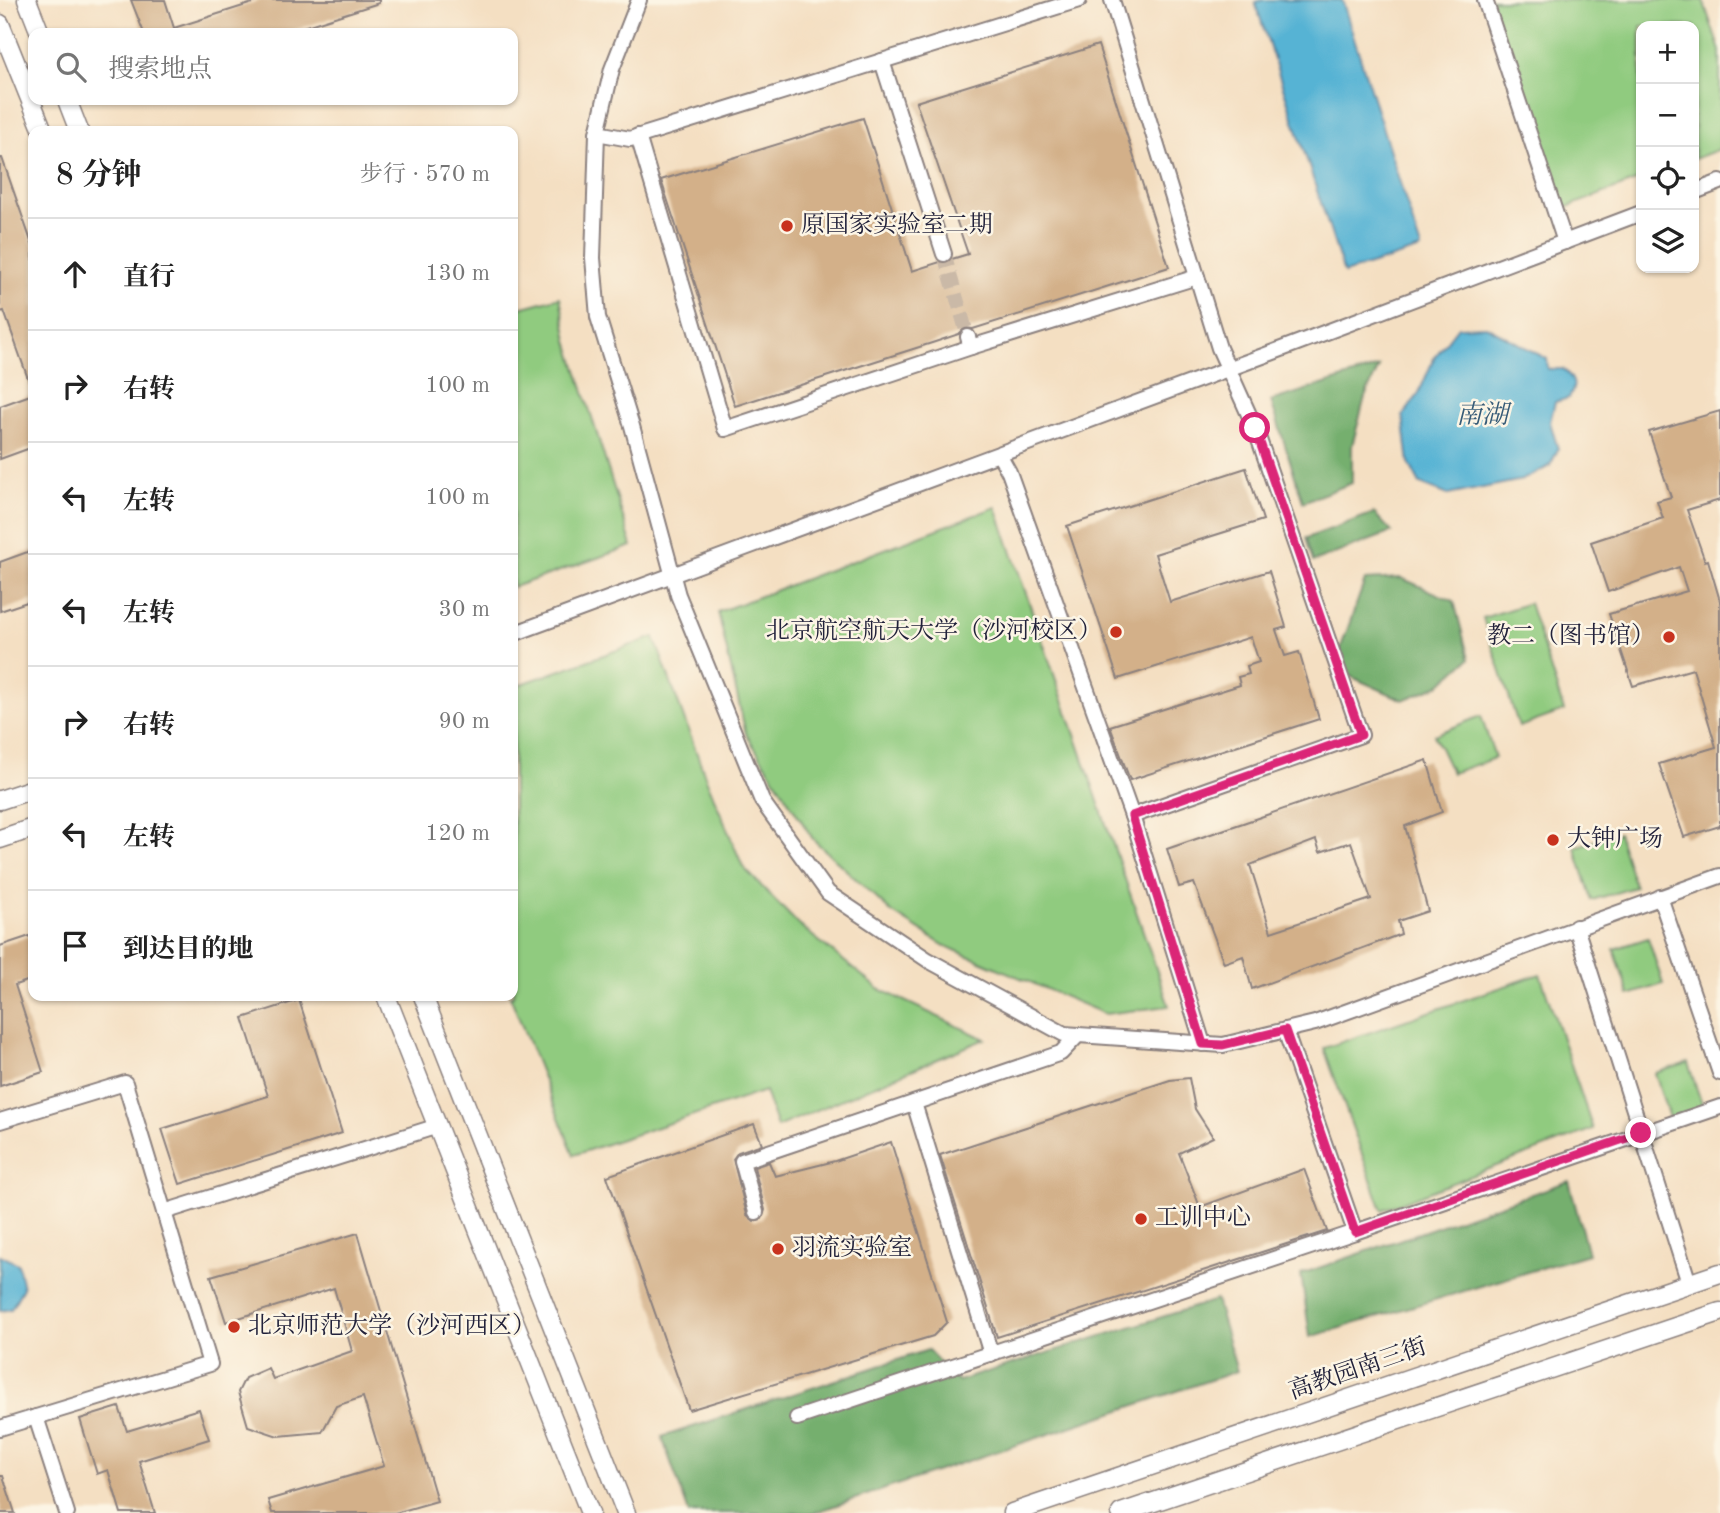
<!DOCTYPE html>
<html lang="zh">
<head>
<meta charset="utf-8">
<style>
	body { margin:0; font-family:"Old Standard TT","Noto Serif SC",serif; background:#f6f6f6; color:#222 }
	.controls { position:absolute; right:21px; top:21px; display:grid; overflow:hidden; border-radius:14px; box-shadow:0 2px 5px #0004 }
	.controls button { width:63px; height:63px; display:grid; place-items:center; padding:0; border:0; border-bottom:2px solid #e0e0e0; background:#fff; color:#222; font:35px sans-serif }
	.stop { position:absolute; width:21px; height:21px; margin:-16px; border:5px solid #db2777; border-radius:50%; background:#fff }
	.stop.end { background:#db2777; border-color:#fff; box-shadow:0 2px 7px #0008 }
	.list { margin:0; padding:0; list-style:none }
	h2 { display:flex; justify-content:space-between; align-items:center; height:91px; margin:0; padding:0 28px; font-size:30px }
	h2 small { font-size:23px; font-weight:400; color:#767676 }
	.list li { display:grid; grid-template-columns:46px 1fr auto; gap:21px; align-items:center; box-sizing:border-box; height:112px; padding:0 28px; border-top:2px solid #e0e0e0 }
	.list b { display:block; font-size:26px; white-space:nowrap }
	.list em { font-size:23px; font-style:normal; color:#767676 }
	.icon { flex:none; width:38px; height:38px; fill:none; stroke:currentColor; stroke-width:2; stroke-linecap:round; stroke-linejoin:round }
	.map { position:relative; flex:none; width:1720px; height:1513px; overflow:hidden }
	.search { position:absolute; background:#fff; box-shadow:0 2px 5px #0004; left:28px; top:28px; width:490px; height:77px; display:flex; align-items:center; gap:18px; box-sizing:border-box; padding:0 24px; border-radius:14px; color:#767676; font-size:26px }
	.panel { position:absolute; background:#fff; box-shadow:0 2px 5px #0004; left:28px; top:126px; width:490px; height:875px; border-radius:14px }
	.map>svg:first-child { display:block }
</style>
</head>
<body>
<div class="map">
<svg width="1720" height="1513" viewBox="0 0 1720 1513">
	<rect width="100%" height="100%" fill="#fcf5e5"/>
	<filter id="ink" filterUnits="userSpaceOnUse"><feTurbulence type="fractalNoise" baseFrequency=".0143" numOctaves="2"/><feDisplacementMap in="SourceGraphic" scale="14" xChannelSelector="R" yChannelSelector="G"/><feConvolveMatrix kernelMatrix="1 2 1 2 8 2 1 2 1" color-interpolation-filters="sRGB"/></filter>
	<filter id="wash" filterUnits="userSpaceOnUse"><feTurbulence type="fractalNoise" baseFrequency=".00686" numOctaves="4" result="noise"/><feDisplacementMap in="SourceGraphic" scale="28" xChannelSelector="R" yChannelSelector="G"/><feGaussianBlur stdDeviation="1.57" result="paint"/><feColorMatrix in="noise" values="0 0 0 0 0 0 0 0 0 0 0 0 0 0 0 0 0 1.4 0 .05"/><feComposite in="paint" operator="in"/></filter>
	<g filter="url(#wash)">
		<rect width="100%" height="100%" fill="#f4dfc2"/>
		<g fill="#90cb7f" stroke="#59765d" stroke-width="2">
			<polygon points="1491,0 1703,0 1720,51 1720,149 1694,159 1694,26 1641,26 1641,179 1557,211"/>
			<polygon points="560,297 568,341 632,546 513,587 513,310"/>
			<polygon points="996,507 1169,1006 1105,1014 943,945 890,911 813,839 746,734 718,612"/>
			<polygon points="1529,603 1564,711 1519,727 1483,618"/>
			<polygon points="654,637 707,781 743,867 799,925 879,989 985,1039 777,1127 765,1091 574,1155 510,996 513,996 513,687"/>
			<polygon points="1481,716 1495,758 1452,773 1434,735"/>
			<polygon points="1618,833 1635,887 1592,900 1575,847"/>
			<polygon points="1648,938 1663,984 1629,995 1614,949"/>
			<polygon points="1540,974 1593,1129 1382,1210 1324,1048"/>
			<polygon points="1688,1063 1703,1107 1669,1118 1655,1073"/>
		</g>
		<g fill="#74af6e" stroke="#4b6854" stroke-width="2">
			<polygon points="1379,367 1365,397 1352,446 1352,483 1303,502 1271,401"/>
			<polygon points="1374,513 1392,532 1313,562 1306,538"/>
			<polygon points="1401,578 1454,601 1469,659 1440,685 1403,700 1345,674 1340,650 1365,580"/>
			<polygon points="1569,1181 1588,1254 1310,1337 1301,1274"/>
			<polygon points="1216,1300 1237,1371 813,1513 689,1513 662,1437 928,1350 958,1381"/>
		</g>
		<g fill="#56b3d4" stroke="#3c6a88" stroke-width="2">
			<polygon points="1263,0 1342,0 1421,249 1344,273 1255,2"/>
			<path d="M1486,326L1547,359L1548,369H1563C1574,379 1577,385 1569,398L1555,402L1550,422L1558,449L1550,466L1522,480L1448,495L1420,484L1409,463L1403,416L1418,395L1434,358L1458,327Z"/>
			<polygon points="0,1255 18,1264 23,1288 11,1309 0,1311"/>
		</g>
		<g id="blocks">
			<g fill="#d3b089" fill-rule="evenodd">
				<polygon points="131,0 165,0 174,28 262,0 379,0 379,3 284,33 144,33"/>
				<polygon points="1098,45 1169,267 973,329 965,328 959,334 935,342 735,406 661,180 863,118 912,271 940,262 946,263 952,259 968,254 916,102"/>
				<polygon points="0,158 2,158 33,247 33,386 31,387 4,311 0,312"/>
				<polygon points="33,394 33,447 0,459 0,406"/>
				<polygon points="1720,411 1720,500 1687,510 1705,561 1708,560 1720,601 1720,826 1684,837 1659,764 1716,747 1693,669 1633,686 1609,614 1687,591 1679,567 1608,592 1591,542 1663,518 1657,501 1671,497 1649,432"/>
				<polygon points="1246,468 1263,520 1155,554 1170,602 1269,571 1286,627 1276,630 1285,656 1299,652 1319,719 1130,780 1110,726 1240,685 1238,677 1249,674 1247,666 1259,662 1251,637 1118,679 1067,526"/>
				<polygon points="33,550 33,600 0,611 0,562"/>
				<path d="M1427,760L1442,812L1405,826L1428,911L1398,921L1401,934L1252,989L1243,956L1224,963L1194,883L1179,887L1167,849ZM1316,840L1320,852L1351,842L1371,899L1271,932L1250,865Z"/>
				<polygon points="33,935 33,979 15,985 43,1072 0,1086 0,946"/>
				<polygon points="299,1000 342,1133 180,1184 162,1129 268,1096 243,1018"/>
				<polygon points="1189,1078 1195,1109 1213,1137 1179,1153 1200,1207 1304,1169 1327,1231 997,1337 940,1155 1170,1080"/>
				<polygon points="754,1124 762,1144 738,1152 733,1159 747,1215 754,1221 762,1219 765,1210 754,1167 769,1162 775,1176 835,1161 891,1142 947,1322 933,1336 689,1410 607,1176"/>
				<polygon points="358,1233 437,1501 395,1513 272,1513 268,1500 384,1466 363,1397 336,1406 322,1432 278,1436 248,1426 238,1392 245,1378 268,1368 273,1379 352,1351 334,1288 226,1322 211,1276"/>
				<polygon points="119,1407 127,1431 199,1409 209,1439 139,1461 155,1513 121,1513 108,1470 97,1474 80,1419"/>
				<polygon points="0,1476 3,1476 15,1513 0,1513"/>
			</g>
		</g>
	</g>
	<g filter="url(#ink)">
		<use href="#blocks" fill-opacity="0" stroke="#8b807e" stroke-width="2"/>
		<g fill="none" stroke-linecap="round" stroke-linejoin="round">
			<polyline stroke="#cab9a7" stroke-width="14" stroke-dasharray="14 7" stroke-linecap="butt" points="944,254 968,337"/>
			<defs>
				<g id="minor">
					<polyline points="639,0 612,69 597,133 593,258 598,317 632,426 678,595 762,801 828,893 928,960 1064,1034 1223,1045 1315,1023 1720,876"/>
					<polyline points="1112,0 1219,348 1255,428 1361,735 1132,816"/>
					<polyline points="1485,0 1565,242"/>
					<polyline points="882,61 944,254"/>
					<polyline points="597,133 630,139 1079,0"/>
					<polyline points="638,136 725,429 971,347 968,337"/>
					<polyline points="1694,192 1720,182"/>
					<polyline points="971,347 1197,277"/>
					<polyline points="999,454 1009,472 1132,816 1203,1044"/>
					<polyline points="513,634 1271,353 1641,213"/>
					<polyline points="1660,897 1720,1073"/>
					<polyline points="1576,927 1689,1283"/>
					<polyline points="1285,1030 1355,1232 1720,1107"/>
					<polyline points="914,1103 991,1354"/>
					<polyline points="0,1121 125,1083 210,1364 0,1428"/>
					<polyline points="164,1212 438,1126"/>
					<polyline points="756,1212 742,1161 1061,1053 1078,1035"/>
					<polyline points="36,1417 67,1513"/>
					<polyline points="797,1418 1355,1232"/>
				</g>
				<g id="tertiary">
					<polyline points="27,0 40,33"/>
					<polyline points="0,24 43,131"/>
					<polyline points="67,100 79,131"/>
					<polyline points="0,800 33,789"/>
					<polyline points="0,839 33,828"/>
					<polyline points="386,996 590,1513"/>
					<polyline points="423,996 626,1513"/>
					<polyline points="1012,1513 1720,1273"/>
					<polyline points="1121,1513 1720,1312"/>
				</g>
			</defs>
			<use href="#minor" stroke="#8b807e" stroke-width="18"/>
			<use href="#tertiary" stroke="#8b807e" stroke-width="21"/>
			<use href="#minor" stroke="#fff" stroke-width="14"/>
			<use href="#tertiary" stroke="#fff" stroke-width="18"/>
		</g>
	</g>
	<g fill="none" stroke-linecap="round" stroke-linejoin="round" filter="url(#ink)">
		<polyline stroke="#db2777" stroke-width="9" points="1255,428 1361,735 1132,816 1203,1044 1223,1045 1285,1030 1355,1232 1641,1133"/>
	</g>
	<g fill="#c8321e" stroke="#fcf5e5" stroke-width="2.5">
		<circle cx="787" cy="226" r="7"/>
		<circle cx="1116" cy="632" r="7"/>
		<circle cx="1669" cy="637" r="7"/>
		<circle cx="1553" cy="840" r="7"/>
		<circle cx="1141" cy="1219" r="7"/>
		<circle cx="778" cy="1249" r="7"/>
		<circle cx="234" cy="1327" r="7"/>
	</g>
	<g text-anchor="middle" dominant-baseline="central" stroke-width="5" stroke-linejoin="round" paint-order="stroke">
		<g font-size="24" fill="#22223b" stroke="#fcf5e5" text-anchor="start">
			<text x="801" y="226">原国家实验室二期</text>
			<text x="1102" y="632" text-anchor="end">北京航空航天大学（沙河校区）</text>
			<text x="1655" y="637" text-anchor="end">教二（图书馆）</text>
			<text x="1567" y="840">大钟广场</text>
			<text x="1155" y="1219">工训中心</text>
			<text x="792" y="1249">羽流实验室</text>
			<text x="248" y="1327">北京师范大学（沙河西区）</text>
		</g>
		<g font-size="24" fill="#22223b" stroke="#fcf5e5">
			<text transform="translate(1358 1370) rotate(-19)">高教园南三街</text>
		</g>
		<g font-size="26" font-style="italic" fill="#375c78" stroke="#fcf5e5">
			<text x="1482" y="416">南湖</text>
		</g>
	</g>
</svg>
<div class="controls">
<button>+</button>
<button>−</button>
<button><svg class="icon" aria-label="locate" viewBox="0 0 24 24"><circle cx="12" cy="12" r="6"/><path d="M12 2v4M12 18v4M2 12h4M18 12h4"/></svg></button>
<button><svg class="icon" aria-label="layers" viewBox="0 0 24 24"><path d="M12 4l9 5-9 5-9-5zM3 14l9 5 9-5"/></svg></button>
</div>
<div class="stop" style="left:1255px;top:428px"></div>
<div class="stop end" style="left:1641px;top:1133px"></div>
<div class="search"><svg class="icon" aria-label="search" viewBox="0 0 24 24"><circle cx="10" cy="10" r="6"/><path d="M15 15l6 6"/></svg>搜索地点</div>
<section class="panel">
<h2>8 分钟<small>步行 · 570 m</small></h2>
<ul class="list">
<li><svg class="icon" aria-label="ahead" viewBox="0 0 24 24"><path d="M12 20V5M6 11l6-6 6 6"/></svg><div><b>直行</b></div><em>130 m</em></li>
<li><svg class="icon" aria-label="right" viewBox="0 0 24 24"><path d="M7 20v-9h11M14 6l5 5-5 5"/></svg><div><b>右转</b></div><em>100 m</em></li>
<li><svg class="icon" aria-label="left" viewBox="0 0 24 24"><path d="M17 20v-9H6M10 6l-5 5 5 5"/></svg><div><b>左转</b></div><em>100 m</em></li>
<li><svg class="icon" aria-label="left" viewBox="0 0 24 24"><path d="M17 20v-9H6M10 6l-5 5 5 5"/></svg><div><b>左转</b></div><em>30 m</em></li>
<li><svg class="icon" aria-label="right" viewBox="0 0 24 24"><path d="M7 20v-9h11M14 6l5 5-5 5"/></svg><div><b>右转</b></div><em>90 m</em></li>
<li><svg class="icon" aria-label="left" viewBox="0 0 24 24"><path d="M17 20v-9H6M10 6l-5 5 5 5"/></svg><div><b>左转</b></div><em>120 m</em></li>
<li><svg class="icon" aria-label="arrive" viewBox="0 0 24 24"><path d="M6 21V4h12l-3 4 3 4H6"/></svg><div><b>到达目的地</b></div></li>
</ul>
</section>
</div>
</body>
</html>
